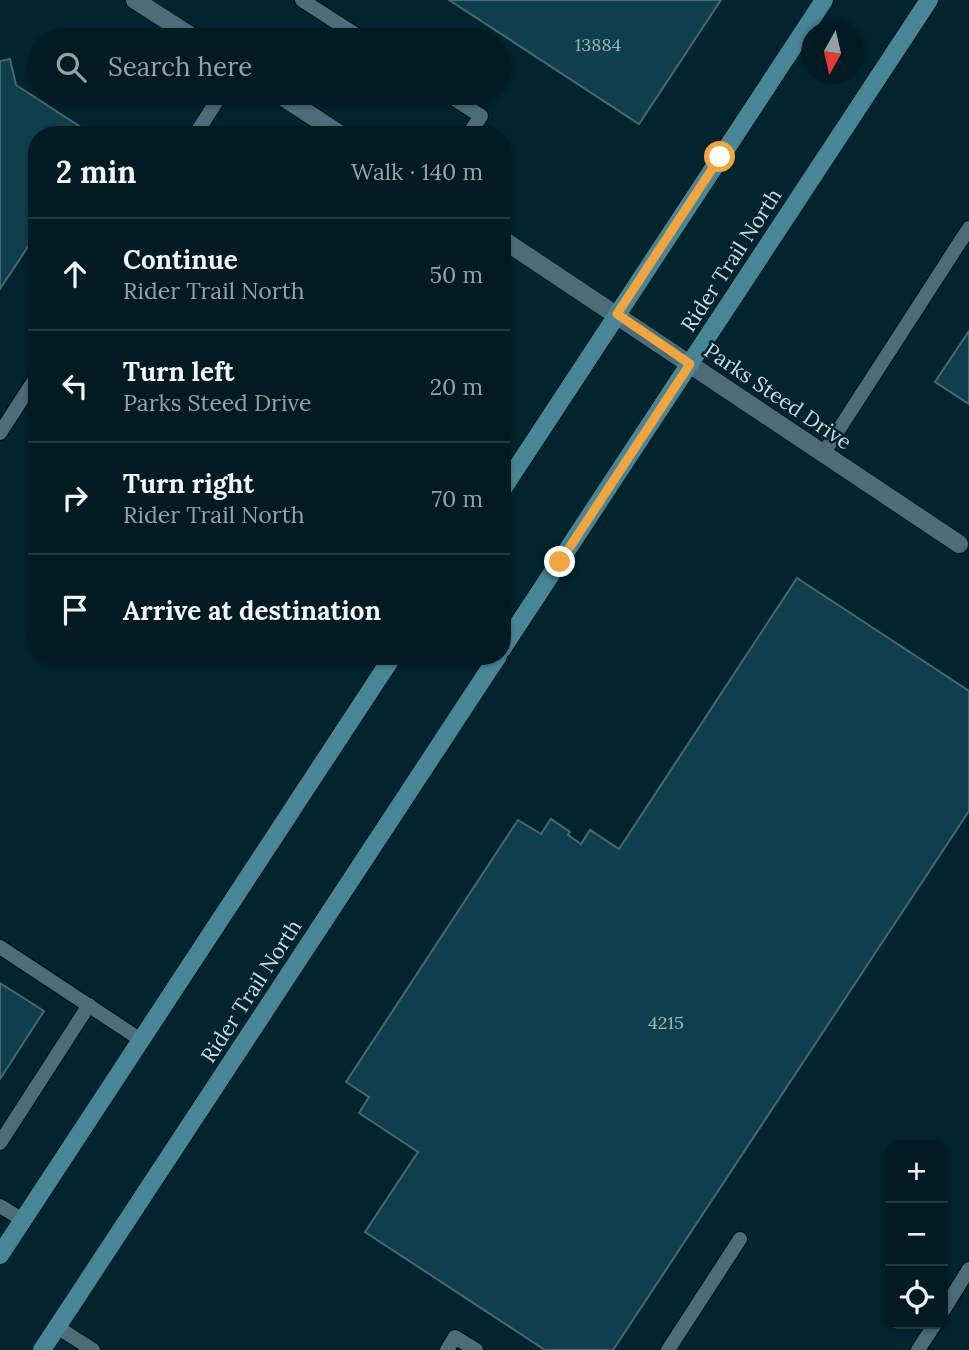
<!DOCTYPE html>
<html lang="en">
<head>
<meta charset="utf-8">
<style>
	body { margin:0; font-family:Lora,serif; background:#10282f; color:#f1f3f6 }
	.controls { position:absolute; right:21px; bottom:21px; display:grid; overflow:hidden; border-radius:14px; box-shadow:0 2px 5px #0004 }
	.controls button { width:63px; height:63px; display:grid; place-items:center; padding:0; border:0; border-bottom:2px solid #233940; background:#021b22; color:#f1f3f6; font:35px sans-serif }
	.compass { position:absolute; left:801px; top:21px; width:63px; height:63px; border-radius:50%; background:#021b22; box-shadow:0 2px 5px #0004; rotate:188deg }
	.stop { position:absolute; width:21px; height:21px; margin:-16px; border:5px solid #f1a540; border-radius:50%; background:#fff }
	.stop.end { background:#f1a540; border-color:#fff; box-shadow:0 2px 7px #0008 }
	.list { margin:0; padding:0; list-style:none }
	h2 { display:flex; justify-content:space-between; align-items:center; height:91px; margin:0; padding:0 28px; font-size:30px }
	h2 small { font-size:23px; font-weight:400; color:#96a1a5 }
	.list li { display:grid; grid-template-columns:46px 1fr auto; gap:21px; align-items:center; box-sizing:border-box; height:112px; padding:0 28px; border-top:2px solid #233940 }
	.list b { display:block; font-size:26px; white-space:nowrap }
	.list p { margin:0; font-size:23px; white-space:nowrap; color:#96a1a5 }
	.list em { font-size:23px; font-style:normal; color:#96a1a5 }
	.icon { flex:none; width:38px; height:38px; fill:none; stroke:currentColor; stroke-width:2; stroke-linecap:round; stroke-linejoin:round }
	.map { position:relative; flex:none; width:969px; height:1350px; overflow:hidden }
	.search { position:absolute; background:#021b22; box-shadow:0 2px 5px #0004; left:28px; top:28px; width:483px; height:77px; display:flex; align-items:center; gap:18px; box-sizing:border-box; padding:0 24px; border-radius:38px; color:#96a1a5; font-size:26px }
	.panel { position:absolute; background:#021b22; box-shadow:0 2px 5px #0004; left:28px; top:126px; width:483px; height:539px; border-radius:28px }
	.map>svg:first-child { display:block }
</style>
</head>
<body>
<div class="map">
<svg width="969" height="1350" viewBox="0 0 969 1350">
	<rect width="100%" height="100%" fill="#02242d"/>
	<g fill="#0f3f4c" stroke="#456771" stroke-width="2">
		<polygon points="449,0 721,0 639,124"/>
		<polygon points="10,59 16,85 93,135 37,135 37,233 0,289 0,61"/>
		<polygon points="969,331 969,404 935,382"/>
		<polygon points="797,578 969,691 969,811 613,1350 545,1350 365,1232 418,1152 359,1113 369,1097 346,1082 518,820 541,834 551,819 570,832 568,835 581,844 590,830 619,849"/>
		<polygon points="0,983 44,1011 0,1079"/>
	</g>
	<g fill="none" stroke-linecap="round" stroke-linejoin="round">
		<defs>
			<g id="lane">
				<polyline points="302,0 364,40"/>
				<polyline points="445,93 481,116 468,135"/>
				<polyline points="195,135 222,93"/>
				<polyline points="0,433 37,376"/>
				<polyline points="823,454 969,228"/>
				<polyline points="0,947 141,1040"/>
				<polyline points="0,1143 89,1005"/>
				<polyline points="0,1206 23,1220"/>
				<polyline points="943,1311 969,1269"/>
				<polyline points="57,1327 93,1350"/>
				<polyline points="447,1350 455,1337 476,1350"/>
				<polyline points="668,1350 740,1239"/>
				<polyline points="918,1350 935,1324"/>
			</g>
			<g id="street">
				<polyline points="135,0 197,40"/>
				<polyline points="277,93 341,135"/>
				<polyline points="502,239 959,544"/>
			</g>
			<g id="secondary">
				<polyline points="502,490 824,0"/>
				<polyline points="502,649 929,0"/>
				<polyline points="0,1255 393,656"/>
				<polyline points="42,1350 498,656"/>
			</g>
		</defs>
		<use href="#lane" stroke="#000c13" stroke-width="16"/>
		<use href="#street" stroke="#000c13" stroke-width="19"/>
		<use href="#secondary" stroke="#000c13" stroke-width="19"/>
		<use href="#lane" stroke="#4c6d77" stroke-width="14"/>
		<use href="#street" stroke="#4c6d77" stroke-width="18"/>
		<use href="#secondary" stroke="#488697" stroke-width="18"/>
	</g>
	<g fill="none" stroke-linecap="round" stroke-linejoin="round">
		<polyline stroke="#f1a540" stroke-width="9" points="560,562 690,364 617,314 720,157"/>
	</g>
	<g text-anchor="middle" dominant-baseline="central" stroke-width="5" stroke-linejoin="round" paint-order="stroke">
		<g font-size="18" fill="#9ab4bc">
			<text x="598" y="44">13884</text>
			<text x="666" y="1022">4215</text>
		</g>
		<g font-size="21" fill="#c9dbe1" stroke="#02242d">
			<text transform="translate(731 260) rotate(-57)">Rider Trail North</text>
			<text transform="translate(778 396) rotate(34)">Parks Steed Drive</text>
			<text transform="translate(251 991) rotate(-57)">Rider Trail North</text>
		</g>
	</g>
</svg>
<div class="controls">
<button>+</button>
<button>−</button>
<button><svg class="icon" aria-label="locate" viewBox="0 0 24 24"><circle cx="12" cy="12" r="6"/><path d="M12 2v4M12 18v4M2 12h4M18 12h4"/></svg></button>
</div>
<svg class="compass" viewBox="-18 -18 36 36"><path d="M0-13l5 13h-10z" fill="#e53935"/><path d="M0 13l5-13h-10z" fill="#96a1a5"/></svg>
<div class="stop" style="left:720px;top:157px"></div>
<div class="stop end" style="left:560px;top:562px"></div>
<div class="search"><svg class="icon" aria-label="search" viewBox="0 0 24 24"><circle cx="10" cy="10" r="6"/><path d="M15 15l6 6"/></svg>Search here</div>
<section class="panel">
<h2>2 min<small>Walk · 140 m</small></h2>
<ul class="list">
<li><svg class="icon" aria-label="ahead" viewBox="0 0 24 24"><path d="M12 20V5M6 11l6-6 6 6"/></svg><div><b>Continue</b><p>Rider Trail North</p></div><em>50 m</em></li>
<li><svg class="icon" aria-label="left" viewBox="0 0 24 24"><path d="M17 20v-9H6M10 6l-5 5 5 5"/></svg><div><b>Turn left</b><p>Parks Steed Drive</p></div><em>20 m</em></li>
<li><svg class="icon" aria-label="right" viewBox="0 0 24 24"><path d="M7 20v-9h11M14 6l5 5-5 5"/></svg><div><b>Turn right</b><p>Rider Trail North</p></div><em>70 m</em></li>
<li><svg class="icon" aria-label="arrive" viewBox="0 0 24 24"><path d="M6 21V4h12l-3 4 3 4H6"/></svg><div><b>Arrive at destination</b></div></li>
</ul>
</section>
</div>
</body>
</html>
